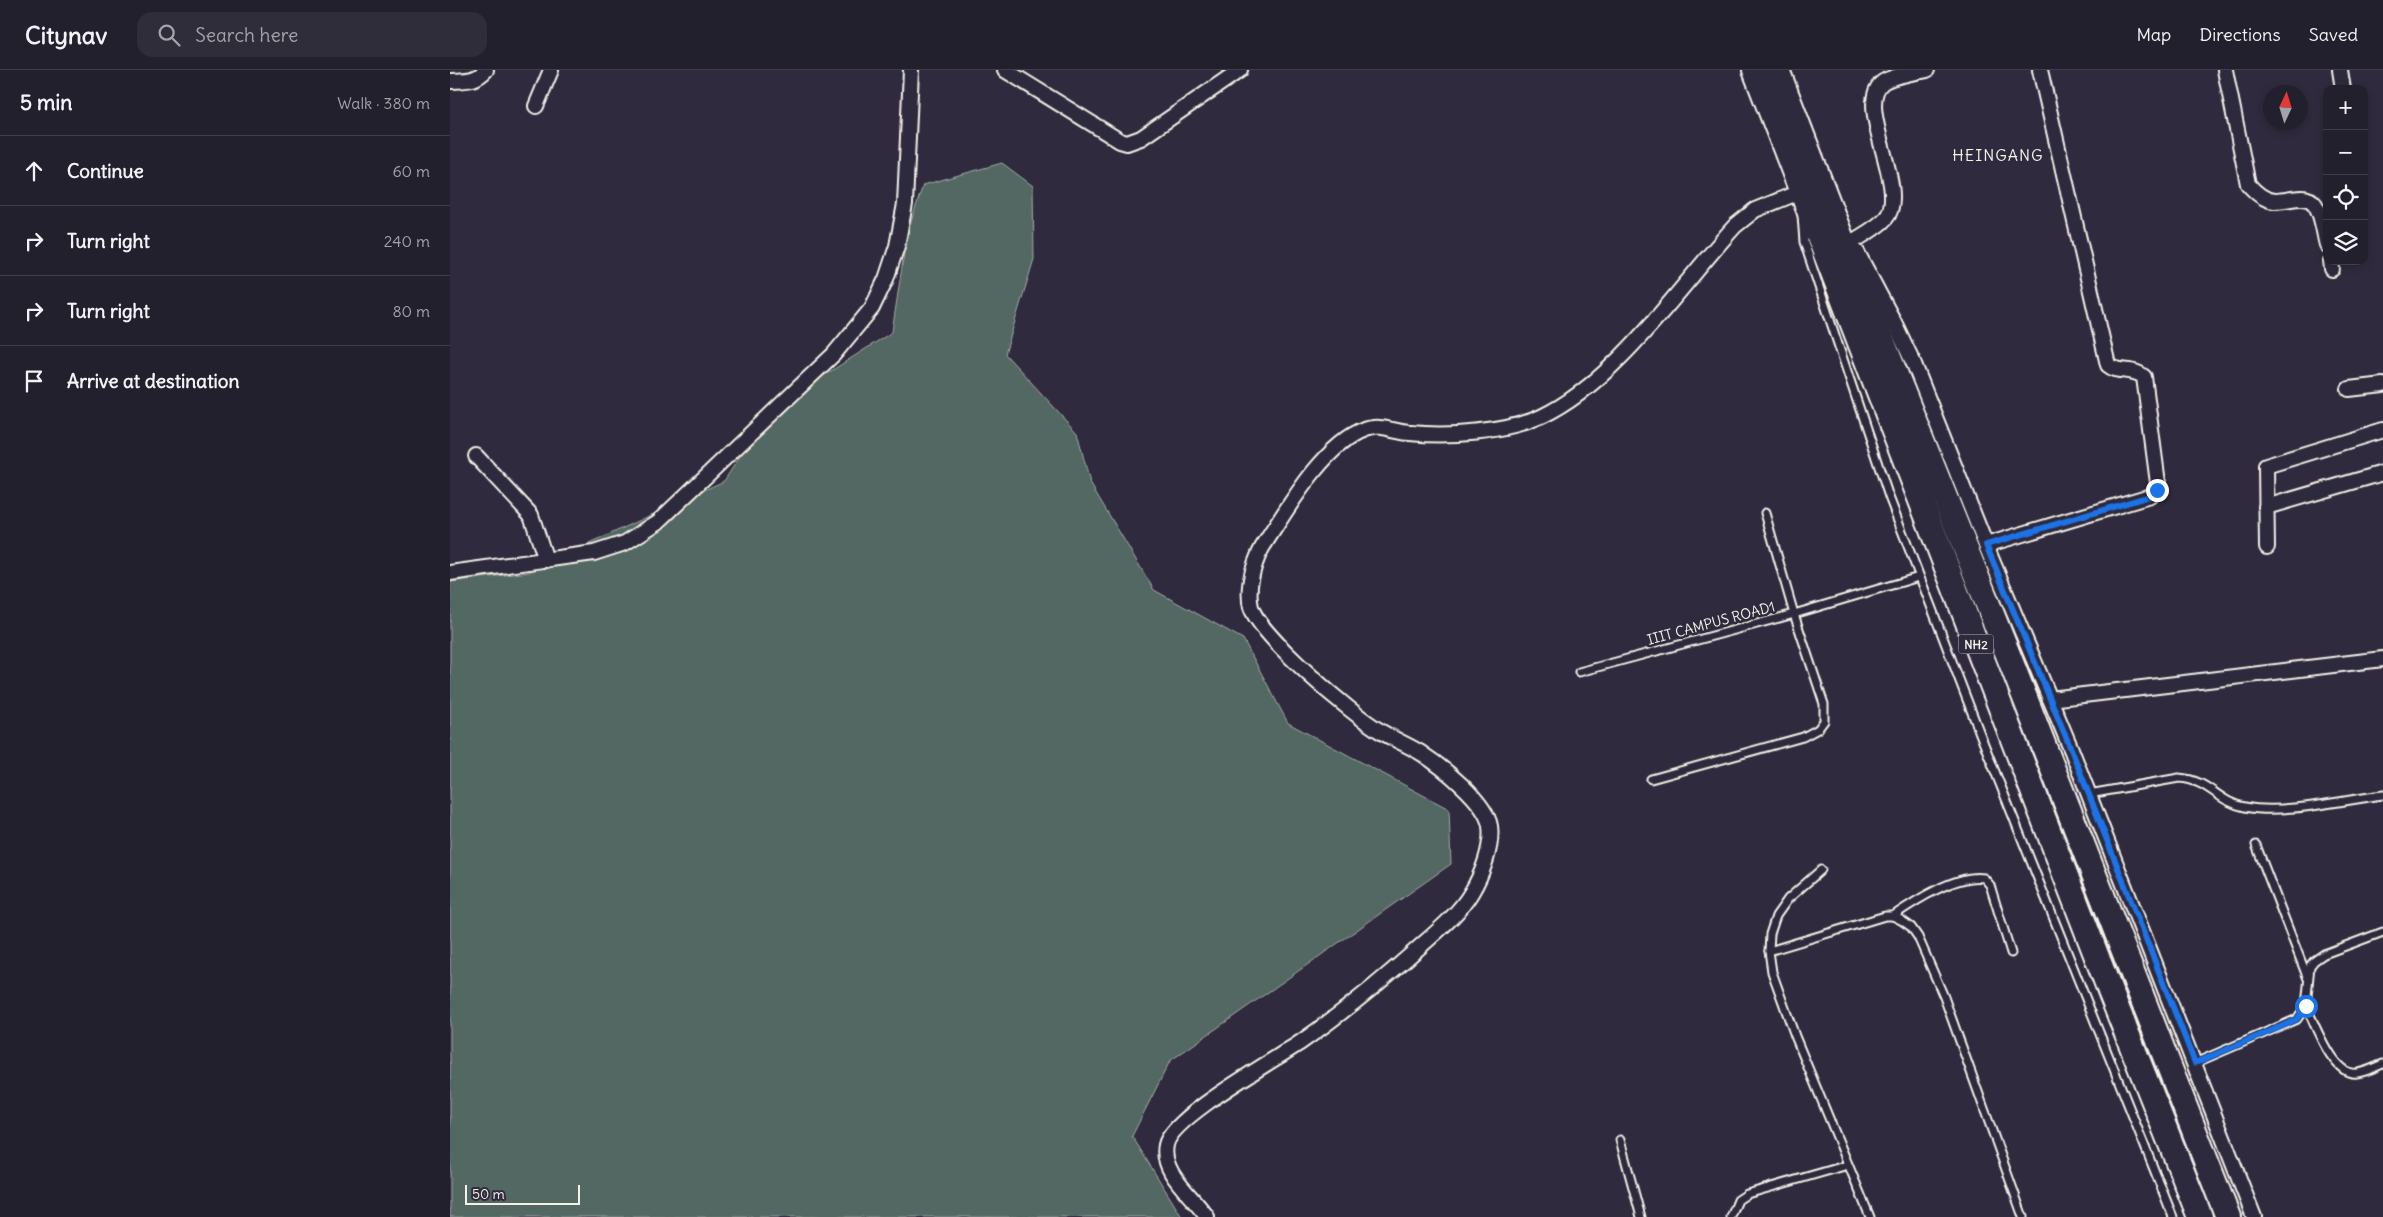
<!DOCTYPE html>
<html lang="en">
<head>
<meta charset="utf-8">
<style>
	body { margin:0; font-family:Delius,sans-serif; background:#2f2d3a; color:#f1f3f6 }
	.controls { position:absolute; right:15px; top:15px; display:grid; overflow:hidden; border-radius:10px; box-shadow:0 2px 8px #0003 }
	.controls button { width:45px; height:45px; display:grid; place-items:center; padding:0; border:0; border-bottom:1px solid #403e4a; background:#23202e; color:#f1f3f6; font:25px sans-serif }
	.compass { position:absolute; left:1813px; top:15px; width:45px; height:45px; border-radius:50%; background:#23202e; box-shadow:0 2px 8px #0003; rotate:4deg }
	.scale { position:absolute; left:15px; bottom:12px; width:115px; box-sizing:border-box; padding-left:5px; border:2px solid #f4f1e8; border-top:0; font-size:14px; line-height:18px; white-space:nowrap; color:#f4f1e8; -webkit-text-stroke:4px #2f2a3d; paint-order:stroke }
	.stop { position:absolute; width:15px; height:15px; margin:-11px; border:4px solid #1a73e8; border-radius:50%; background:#fff }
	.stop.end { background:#1a73e8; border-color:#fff; box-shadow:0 1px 5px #0008 }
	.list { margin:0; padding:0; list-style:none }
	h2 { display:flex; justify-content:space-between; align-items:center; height:65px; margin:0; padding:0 20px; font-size:21px }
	h2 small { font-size:16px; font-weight:400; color:#a3a3aa }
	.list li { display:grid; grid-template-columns:32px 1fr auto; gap:15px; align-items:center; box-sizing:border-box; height:70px; padding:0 20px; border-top:1px solid #403e4a }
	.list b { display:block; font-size:19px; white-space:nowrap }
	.list em { font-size:16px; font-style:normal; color:#a3a3aa }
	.icon { flex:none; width:28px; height:28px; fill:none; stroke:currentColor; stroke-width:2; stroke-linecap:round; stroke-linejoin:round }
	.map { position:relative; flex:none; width:1933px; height:1147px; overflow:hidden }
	header { display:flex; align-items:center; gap:30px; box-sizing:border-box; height:70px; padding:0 25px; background:#23202e; border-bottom:1px solid #403e4a }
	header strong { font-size:24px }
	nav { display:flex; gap:28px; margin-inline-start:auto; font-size:18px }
	.search { width:350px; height:45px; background:#2f2d3a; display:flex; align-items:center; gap:12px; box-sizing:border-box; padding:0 18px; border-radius:15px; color:#a3a3aa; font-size:19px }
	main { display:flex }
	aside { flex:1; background:#23202e }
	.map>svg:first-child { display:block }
</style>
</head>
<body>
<header>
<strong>Citynav</strong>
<div class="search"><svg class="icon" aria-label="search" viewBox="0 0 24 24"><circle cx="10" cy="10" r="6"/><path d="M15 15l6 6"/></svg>Search here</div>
<nav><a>Map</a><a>Directions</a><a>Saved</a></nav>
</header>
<main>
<aside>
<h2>5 min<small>Walk · 380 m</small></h2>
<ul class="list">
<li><svg class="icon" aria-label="ahead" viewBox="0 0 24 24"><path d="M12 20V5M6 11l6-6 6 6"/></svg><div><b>Continue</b></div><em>60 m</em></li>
<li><svg class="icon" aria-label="right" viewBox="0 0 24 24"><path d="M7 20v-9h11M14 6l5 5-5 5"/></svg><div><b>Turn right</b></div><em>240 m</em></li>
<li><svg class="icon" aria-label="right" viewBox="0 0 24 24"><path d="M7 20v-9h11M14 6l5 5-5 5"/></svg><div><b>Turn right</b></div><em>80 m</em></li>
<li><svg class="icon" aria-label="arrive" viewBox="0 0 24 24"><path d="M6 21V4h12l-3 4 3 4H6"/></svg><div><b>Arrive at destination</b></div></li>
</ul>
</aside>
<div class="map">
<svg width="1933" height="1147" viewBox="0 0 1933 1147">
	<rect width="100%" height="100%" fill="#2f2a3d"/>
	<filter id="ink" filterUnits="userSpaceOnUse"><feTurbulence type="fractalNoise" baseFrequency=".02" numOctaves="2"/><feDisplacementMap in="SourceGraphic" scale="10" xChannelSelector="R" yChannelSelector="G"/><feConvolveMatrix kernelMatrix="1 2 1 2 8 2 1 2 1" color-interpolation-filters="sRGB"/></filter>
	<g filter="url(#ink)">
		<polygon fill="#526862" stroke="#a3aca5" points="552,93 583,116 584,189 555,284 627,362 640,413 704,520 793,569 838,653 999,739 1001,794 720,991 682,1066 732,1147 0,1147 0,512 79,502 274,411 320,340 442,262 457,164 473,115"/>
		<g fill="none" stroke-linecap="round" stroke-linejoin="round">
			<defs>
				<g id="service">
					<polyline points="1352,145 1354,172 1439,427 1534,674 1723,1147"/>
					<polyline points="1129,602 1344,544 1469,507"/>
					<polyline points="1201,709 1353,667 1368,659 1374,651 1374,634 1344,544 1315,443"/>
					<path d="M1639,724L1729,708C1760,710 1767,732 1795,737C1833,745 1893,730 1933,725"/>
					<polyline points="1806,775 1858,909"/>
					<polyline points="1371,800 1338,829 1326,846 1320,864 1319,881 1322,902 1345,966 1420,1147"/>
					<path d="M1443,846C1465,831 1506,804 1534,808L1540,815L1561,883"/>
					<polyline points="1319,881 1435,846 1443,846 1451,850 1461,857 1468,867 1494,927 1573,1147"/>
					<path d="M1856,936C1865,954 1883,1007 1907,1003C1916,1002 1925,997 1933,994"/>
					<polyline points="1745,993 1847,949 1856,936 1860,896 1864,891 1874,884 1933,862"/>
					<polyline points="1170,1070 1191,1147"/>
					<polyline points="1281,1147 1288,1130 1297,1124 1398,1095"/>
				</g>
				<g id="minor">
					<polyline points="555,0 670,71 677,73 691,68 790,0"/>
					<path d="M1775,0L1798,114C1804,121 1814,130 1824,131C1840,132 1860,119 1868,140C1873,151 1874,164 1877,175"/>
					<polyline points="1890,0 1893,19"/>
					<path d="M0,11C15,10 25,12 36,0"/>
					<polyline points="86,36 101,0"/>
					<path d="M1402,172C1413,165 1427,158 1436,148C1460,120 1403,34 1433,12C1444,5 1464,3 1477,0"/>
					<polyline points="1407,182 1444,252 1464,294 1539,483 1621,679 1804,1147"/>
					<polyline points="1881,191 1882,199"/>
					<polyline points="1899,319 1933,315"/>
					<polyline points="26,386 81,445 96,490"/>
					<polyline points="1816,437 1933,403"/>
					<path d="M1536,475L1700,426L1707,420L1708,413L1694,307C1683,297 1668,304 1658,295L1590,0"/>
					<polyline points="1817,477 1816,396 1933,360"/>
					<polyline points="0,503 144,483 175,473 208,452 384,284 422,238 436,209 447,176 455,134 461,0"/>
					<polyline points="1600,629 1933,589"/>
					<path d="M757,1147C743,1126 710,1103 716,1075C721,1047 825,990 851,972C894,942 934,909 973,874C990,859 1010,842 1021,823C1032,805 1043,776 1040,756C1036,731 991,696 971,683C958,675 943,669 930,661C901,644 810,566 801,537C796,516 805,487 817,470C839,436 875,374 914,360C930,354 944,362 960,363C998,367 1056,363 1091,347C1167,311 1229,217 1285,156L1305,140L1352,121"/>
				</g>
				<g id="trunk">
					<polyline points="1305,0 1662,926 1750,1147"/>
					<polyline points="1327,0 1399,188 1559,587 1778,1147"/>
				</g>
			</defs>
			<use href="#service" stroke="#f4f1e8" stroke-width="11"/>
			<use href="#minor" stroke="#f4f1e8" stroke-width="18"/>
			<use href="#trunk" stroke="#f4f1e8" stroke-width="28"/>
			<use href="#service" stroke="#2f2a3d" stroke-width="7"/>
			<use href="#minor" stroke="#2f2a3d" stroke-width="14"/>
			<use href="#trunk" stroke="#2f2a3d" stroke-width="24"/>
		</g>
	</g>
	<g fill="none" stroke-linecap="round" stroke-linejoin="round" filter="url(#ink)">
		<polyline stroke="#1a73e8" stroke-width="6" points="1707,420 1700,426 1536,475 1621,679 1745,993 1835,955 1847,949 1856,936"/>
	</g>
	<g text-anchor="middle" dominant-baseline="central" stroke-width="5" stroke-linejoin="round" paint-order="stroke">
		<rect fill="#2f2a3d" stroke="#b9b5b5" stroke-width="1" x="1508.5" y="564.5" width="35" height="19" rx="4"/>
		<g font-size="12" font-weight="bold" fill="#f4f1e8">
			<text x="1526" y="574">NH2</text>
		</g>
		<g font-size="14" fill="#f4f1e8" stroke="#2f2a3d">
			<text transform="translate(1261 553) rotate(-15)">IIIT CAMPUS ROAD1</text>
		</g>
		<g font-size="16" letter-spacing="1" fill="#f4f1e8" stroke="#2f2a3d">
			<text x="1548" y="85">HEINGANG</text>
		</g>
	</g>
</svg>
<div class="controls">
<button>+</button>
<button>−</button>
<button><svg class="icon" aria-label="locate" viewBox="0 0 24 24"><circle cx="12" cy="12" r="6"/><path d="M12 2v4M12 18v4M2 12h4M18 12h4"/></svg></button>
<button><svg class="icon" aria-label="layers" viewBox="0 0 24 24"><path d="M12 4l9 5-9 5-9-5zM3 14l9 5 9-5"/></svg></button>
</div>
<svg class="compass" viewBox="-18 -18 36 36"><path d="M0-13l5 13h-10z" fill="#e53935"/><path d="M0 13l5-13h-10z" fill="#a3a3aa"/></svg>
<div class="scale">50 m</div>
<div class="stop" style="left:1856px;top:936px"></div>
<div class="stop end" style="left:1707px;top:420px"></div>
</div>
</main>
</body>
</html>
